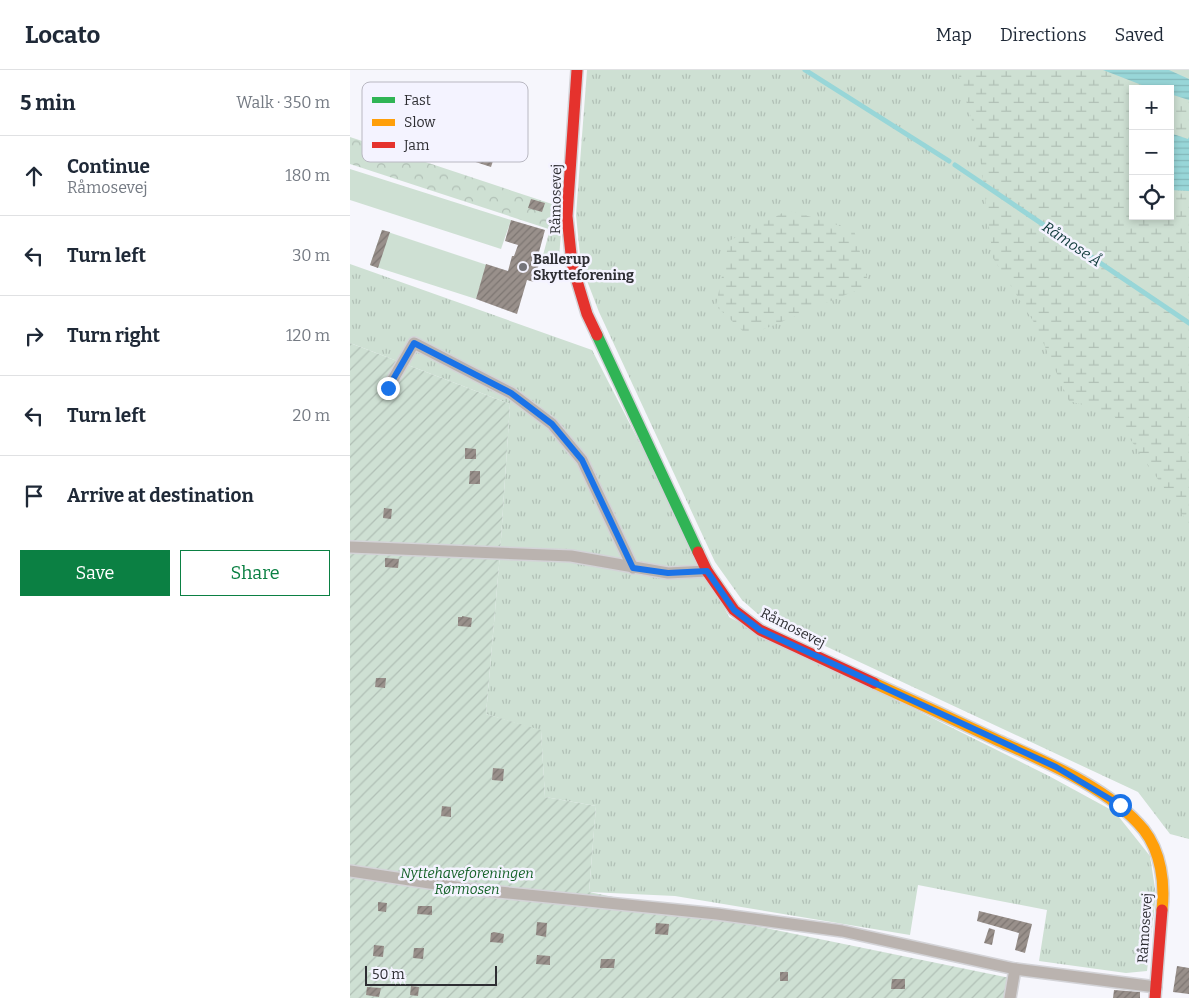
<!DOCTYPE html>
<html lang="en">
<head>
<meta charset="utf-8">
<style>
	body { margin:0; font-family:Bitter,serif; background:#f2f2f3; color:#1f2937 }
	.controls { position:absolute; right:15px; top:15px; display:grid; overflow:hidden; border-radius:0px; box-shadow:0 2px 8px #0003 }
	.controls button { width:45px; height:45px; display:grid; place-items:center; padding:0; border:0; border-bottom:1px solid #e0e1e3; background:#fff; color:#1f2937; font:25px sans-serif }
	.scale { position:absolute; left:15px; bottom:12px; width:132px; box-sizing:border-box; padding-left:5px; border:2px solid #2e2e33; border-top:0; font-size:14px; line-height:18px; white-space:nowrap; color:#2e2e33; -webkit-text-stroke:4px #f4f3ff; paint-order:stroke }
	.stop { position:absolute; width:15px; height:15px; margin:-11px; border:4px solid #1a73e8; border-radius:50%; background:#fff }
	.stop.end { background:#1a73e8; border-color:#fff; box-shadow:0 1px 5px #0008 }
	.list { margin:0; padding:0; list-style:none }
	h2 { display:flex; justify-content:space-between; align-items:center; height:65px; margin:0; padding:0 20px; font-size:21px }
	h2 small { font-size:16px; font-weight:400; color:#747a83 }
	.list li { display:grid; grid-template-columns:32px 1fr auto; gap:15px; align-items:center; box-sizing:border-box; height:80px; padding:0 20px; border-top:1px solid #e0e1e3 }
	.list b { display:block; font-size:19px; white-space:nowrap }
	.list p { margin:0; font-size:16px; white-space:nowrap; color:#747a83 }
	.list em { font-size:16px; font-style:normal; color:#747a83 }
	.actions { display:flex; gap:10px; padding:15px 20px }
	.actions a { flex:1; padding:11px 0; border:1px solid #0b8043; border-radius:0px; text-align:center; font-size:18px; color:#0b8043 }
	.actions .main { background:#0b8043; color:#fff }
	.icon { flex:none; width:28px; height:28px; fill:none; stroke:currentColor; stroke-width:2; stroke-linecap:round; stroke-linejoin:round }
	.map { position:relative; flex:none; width:839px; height:928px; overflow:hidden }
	header { display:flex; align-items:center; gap:30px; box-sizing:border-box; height:70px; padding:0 25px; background:#fff; border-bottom:1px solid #e0e1e3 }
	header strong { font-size:24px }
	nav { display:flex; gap:28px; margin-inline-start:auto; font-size:18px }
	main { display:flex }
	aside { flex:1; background:#fff }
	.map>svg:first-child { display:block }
</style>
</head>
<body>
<header>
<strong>Locato</strong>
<nav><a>Map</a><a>Directions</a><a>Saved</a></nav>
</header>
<main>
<aside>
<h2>5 min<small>Walk · 350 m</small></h2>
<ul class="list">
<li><svg class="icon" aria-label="ahead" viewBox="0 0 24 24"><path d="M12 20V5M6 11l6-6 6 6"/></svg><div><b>Continue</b><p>Råmosevej</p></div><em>180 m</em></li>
<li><svg class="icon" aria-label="left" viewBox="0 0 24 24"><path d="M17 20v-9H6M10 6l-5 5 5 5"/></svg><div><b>Turn left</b></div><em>30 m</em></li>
<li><svg class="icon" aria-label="right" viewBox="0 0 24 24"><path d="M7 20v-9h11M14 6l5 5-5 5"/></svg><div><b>Turn right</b></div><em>120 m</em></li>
<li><svg class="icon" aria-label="left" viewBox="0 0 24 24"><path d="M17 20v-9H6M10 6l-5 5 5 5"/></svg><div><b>Turn left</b></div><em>20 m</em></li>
<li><svg class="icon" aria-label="arrive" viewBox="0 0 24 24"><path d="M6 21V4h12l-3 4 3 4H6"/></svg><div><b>Arrive at destination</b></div></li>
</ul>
<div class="actions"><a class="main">Save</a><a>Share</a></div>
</aside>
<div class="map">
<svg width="839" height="928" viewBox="0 0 839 928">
	<defs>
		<pattern id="grass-tufts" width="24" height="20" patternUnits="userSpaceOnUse" patternTransform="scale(1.25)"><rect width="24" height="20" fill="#cee0d3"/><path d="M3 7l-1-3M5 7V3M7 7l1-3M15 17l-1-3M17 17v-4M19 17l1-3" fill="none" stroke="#b1c0b6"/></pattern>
		<pattern id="forest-crowns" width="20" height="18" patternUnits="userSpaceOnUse" patternTransform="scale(1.25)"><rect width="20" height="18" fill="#cee0d3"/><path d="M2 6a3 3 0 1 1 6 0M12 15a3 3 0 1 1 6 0" fill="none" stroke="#b1c0b6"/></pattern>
		<pattern id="wetland-marsh" width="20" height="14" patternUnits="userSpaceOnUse" patternTransform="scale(1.25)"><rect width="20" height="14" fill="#cee0d3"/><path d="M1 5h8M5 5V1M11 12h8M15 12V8" fill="none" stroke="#b1c0b6"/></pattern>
		<pattern id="garden-furrows" width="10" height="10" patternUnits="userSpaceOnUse" patternTransform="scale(1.25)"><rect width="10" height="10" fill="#cee0d3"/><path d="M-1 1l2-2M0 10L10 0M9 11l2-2" fill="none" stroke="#b1c0b6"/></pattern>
		<pattern id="water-rules" width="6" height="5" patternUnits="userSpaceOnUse" patternTransform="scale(1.25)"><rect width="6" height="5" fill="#98d6d8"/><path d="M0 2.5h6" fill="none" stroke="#83b8ba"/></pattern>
		<pattern id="building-hatch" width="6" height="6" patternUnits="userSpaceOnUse" patternTransform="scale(1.25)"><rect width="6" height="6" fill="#99908b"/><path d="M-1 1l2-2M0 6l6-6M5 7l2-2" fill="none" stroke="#7d7672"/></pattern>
	</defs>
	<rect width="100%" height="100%" fill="#f6f6fc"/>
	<g fill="url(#grass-tufts)" fill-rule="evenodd">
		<path d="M237,0H839V769L820,764L788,722L409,545L392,530L365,492L249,242L231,195L226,145ZM783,19H820V146H783Z"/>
		<polygon points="200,159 211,163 209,188 202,190 192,189"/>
		<polygon points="0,194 242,280 379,547 699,706 765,742 800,786 806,825 797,901 776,903 689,891 697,840 568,815 560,865 325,826 239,822 246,736 195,727 191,661 136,644 150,484 160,334 0,273"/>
	</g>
	<polygon fill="url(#forest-crowns)" points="0,67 202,134 211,163 0,94"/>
	<g fill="url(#wetland-marsh)">
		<polygon points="607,0 753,0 803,19 783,19 783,59 777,59 778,80 783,83 783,146 820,146 820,120 839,121 839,454 762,343 719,331 685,254 643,188 628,71"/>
		<polygon points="820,24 839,30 838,69 820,63"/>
		<polygon points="438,140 504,160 519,215 398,266 366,236 379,171"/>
	</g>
	<g fill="#cee0d3">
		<polygon points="0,99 161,150 151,179 0,130"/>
		<polygon points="32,160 137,195 126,229 20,195"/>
	</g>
	<polygon fill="url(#garden-furrows)" points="0,273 160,334 150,484 136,644 191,660 195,727 246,736 239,822 660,908 659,928 0,928"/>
	<g fill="url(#water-rules)">
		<polygon points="753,0 819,0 839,9 839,30 820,24 820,19 802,19"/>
		<polygon points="820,63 838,69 839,67 839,121 820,120"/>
	</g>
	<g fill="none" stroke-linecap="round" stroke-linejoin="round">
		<g stroke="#98d6d8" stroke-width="5">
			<polyline points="455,0 599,91"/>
			<polyline points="605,95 839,253"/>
		</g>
	</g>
	<g fill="url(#building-hatch)">
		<polygon points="46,22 154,57 141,97 33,62"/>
		<polygon points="181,129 195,133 192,142 178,138"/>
		<polygon points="161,150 195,160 186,193 189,194 184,212 177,210 167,244 126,229 136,194 158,201 162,186 164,186 168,175 155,171"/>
		<polygon points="32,160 40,162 28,198 20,195"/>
		<polygon points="115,378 126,379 126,389 115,389"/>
		<polygon points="120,401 130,401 130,414 119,414"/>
		<polygon points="34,438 42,439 41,449 33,448"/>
		<polygon points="35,488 49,489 48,498 35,497"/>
		<polygon points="112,546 122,548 121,557 108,556 108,547 112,547"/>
		<polygon points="26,608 36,608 35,618 25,617"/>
		<polygon points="143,698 154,699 153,711 142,710"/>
		<polygon points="92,736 101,737 101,747 91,746"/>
		<polygon points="28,832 37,833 36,842 28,841"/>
		<polygon points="68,836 82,836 82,845 67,844"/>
		<polygon points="629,841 682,854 675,883 665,880 669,863 627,851"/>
		<polygon points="187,852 197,853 196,867 186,865"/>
		<polygon points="306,853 319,854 318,865 305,864"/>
		<polygon points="639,858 645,860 642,875 634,873"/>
		<polygon points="144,862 154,864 153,873 140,872 141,863"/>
		<polygon points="24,875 34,876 33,887 23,886"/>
		<polygon points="64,878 74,878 73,889 63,888"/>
		<polygon points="187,885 200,886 200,895 186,894"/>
		<polygon points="251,889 265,889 264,898 250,898"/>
		<polygon points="827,896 839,898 839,924 823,922"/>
		<rect x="430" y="902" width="8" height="9"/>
		<polygon points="542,909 555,909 555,919 541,919"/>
		<polygon points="61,916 69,917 68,926 60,925"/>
		<polygon points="17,917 31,918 29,927 16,925"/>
		<polygon points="764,920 790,922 790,928 763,928"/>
	</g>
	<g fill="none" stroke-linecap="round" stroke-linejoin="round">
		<defs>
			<g id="lane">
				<polyline points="38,318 64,273 161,323 202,354 232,390 283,498"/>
				<polyline points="0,477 221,486 318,503 357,501"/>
				<polyline points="0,801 119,819 367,844 492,861 665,899 806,917"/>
				<polyline points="660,928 665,899"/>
			</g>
			<polyline id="fast" points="247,265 348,482"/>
			<path id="slow" d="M524,613C566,632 607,651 649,671C696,692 761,719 794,760C811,782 815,813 812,840"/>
			<g id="jam">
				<polyline points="227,0 217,146 222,194 237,244 247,265"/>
				<polyline points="348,482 357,501 384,540 410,560 524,613"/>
				<polyline points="805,928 812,840"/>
			</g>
		</defs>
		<use href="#lane" stroke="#d3d3d7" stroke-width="14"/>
		<use href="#fast" stroke="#d3d3d7" stroke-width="14"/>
		<use href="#slow" stroke="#d3d3d7" stroke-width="14"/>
		<use href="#jam" stroke="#d3d3d7" stroke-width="14"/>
		<use href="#lane" stroke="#bab3af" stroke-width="11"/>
		<use href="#fast" stroke="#30b455" stroke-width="11"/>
		<use href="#slow" stroke="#ff9f0a" stroke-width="11"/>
		<use href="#jam" stroke="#e5322d" stroke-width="11"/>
	</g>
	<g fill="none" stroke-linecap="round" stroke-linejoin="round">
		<polyline stroke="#1a73e8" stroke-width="6" points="38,318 64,273 161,323 202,354 232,390 283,498 318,503 357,501 384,540 410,560 706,697 770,735"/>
	</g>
	<circle fill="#747479" stroke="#f4f3ff" stroke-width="2" cx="173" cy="197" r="5"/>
	<g text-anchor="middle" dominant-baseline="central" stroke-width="5" stroke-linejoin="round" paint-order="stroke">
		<g font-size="14" fill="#2e2e33" stroke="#f4f3ff">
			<text transform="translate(206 129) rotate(-89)">Råmosevej</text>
			<text transform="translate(443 558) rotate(27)">Råmosevej</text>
			<text transform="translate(795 858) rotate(-86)">Råmosevej</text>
		</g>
		<g font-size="14" font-weight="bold" fill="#2e2e33" stroke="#f4f3ff" text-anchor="start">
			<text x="183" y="189">Ballerup<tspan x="183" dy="16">Skytteforening</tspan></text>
		</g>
		<g font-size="14" font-style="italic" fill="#17632b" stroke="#f4f3ff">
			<text x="117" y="803">Nyttehaveforeningen<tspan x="117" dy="16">Rørmosen</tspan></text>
		</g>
		<g font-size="15" font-style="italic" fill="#0e393a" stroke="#f4f3ff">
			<text transform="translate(722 174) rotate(34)">Råmose Å</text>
		</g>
	</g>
	<rect x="12" y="12" width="166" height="80" rx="8" fill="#f4f3ff" stroke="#b9b8c2" stroke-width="1"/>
	<rect x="22" y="27" width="23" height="6" fill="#30b455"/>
	<rect x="22" y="49" width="23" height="7" fill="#ff9f0a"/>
	<rect x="22" y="72" width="23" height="6" fill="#e5322d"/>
	<g font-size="14" fill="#2e2e33">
		<text x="54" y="35">Fast</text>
		<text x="54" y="57">Slow</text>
		<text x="54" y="80">Jam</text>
	</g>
</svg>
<div class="controls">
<button>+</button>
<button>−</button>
<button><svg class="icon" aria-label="locate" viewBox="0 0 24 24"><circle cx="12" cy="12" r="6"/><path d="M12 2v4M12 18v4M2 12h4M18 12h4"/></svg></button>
</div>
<div class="scale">50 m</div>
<div class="stop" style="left:770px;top:735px"></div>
<div class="stop end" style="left:38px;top:318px"></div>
</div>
</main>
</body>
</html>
